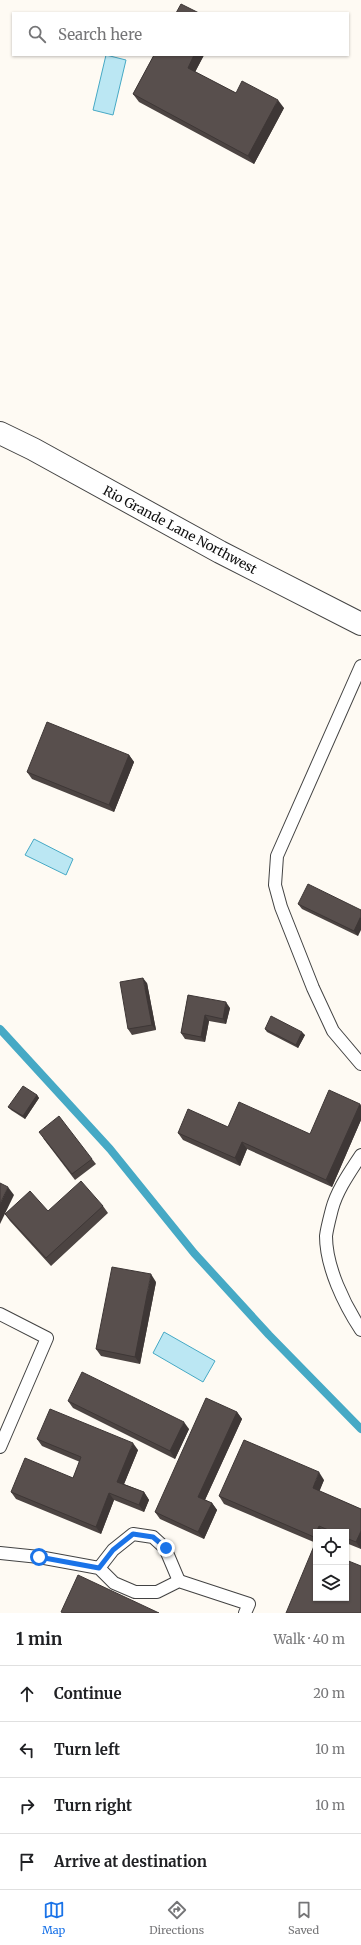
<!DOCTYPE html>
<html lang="en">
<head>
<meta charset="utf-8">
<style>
	body { margin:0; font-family:Merriweather,serif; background:#f6f6f6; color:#202124 }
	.controls { position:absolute; right:12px; bottom:12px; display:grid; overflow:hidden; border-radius:0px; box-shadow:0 1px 3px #0004 }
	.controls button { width:36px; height:36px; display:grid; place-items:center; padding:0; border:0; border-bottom:1px solid #e0e0e0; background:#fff; color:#202124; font:20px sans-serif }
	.stop { position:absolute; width:12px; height:12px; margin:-9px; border:3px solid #1a73e8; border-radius:50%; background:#fff }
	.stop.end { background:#1a73e8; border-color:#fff; box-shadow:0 1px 4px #0008 }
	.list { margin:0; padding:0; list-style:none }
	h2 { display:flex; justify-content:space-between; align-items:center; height:52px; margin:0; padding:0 16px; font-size:17px }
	h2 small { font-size:13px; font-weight:400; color:#757577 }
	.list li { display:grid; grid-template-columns:26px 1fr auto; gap:12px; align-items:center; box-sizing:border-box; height:56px; padding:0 16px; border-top:1px solid #e0e0e0 }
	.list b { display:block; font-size:15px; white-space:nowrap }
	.list em { font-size:13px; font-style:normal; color:#757577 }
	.icon { flex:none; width:22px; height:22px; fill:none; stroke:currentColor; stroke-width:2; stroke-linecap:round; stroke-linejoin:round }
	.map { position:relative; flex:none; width:361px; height:1613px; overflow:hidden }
	.search { position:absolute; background:#fff; box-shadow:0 1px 3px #0004; left:12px; right:12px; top:12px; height:44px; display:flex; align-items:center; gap:10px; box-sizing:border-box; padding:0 14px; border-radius:0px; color:#757577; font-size:15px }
	.sheet { height:276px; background:#fff }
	nav { display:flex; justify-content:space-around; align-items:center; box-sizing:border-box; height:56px; border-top:1px solid #e0e0e0; background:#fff; font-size:11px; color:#757577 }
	nav a { display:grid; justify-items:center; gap:2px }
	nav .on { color:#1a73e8 }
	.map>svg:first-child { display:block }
</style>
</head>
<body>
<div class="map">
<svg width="361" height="1613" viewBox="0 0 361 1613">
	<rect width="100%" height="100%" fill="#fefaf3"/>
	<g fill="#bbe7f3" stroke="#46a9c5">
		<polygon points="106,55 126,60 113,115 93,110"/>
		<polygon points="34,839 73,859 66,875 25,855"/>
		<polygon points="164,1332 215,1361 203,1382 153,1353"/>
	</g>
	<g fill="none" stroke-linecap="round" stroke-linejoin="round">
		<polyline stroke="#46a9c5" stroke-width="8" points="0,1029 110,1149 194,1253 269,1335 361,1429"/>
		<defs>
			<g id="lane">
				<polyline points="361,666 277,856 275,885 281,907 313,988 333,1031 361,1064"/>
				<path d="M361,1155C350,1172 337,1190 332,1209C330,1217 327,1228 326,1236C326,1267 344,1304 361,1330"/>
				<polyline points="0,1314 47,1338 0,1447"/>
				<polyline points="0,1553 39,1557 99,1568 114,1583 135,1592 157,1592 179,1581 249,1604 245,1613"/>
				<polyline points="99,1568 113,1550 133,1534 153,1537 165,1548 179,1581"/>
			</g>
			<polyline id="street" points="0,433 33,449 220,552 361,624"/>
		</defs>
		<use href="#lane" stroke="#434343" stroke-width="14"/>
		<use href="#street" stroke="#434343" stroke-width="24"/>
		<use href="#lane" stroke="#fff" stroke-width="12"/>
		<use href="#street" stroke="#fff" stroke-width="22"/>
	</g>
	<g fill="#4c4442">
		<polygon points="154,55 204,55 195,72 236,93 284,108 254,164 139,102 133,94"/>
		<polygon points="129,755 134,762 114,812 32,779 27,772"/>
		<polygon points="298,904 361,910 358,936 302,909"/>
		<polygon points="147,983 156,1030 132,1035 128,1029"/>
		<polygon points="188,995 230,1008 226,1024 209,1021 205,1042 185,1039 181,1033"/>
		<polygon points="265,1029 305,1035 298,1048 267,1032"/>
		<polygon points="37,1095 39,1098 25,1119 11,1110 8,1107"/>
		<polygon points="360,1104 361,1106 361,1120 332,1187 247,1149 240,1166 183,1140 178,1133 228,1127 310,1134"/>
		<polygon points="43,1138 92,1159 96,1164 75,1180"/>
		<polygon points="103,1206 108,1213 51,1266 10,1221 5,1214 48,1211"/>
		<polygon points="156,1282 140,1364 101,1356 96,1349"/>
		<polygon points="68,1401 189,1429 175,1459 73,1408"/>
		<polygon points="237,1412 242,1419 205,1500 212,1503 217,1510 204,1539 160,1519 155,1512"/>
		<polygon points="37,1439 138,1450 124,1484 144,1492 149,1500 144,1512 114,1500 101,1534 16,1499 11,1492 73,1478 80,1462 42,1446"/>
		<polygon points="324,1480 319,1491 361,1509 361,1549 346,1543 346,1532 316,1532 316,1543 224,1504 219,1496"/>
	</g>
	<g fill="#3e3736">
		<polygon points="194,55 204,55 193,76 188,68"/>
		<polygon points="278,100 284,108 254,164 248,156"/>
		<polygon points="129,755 134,762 114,812 109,805"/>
		<polygon points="361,916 361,930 358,936 354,931"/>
		<polygon points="143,978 147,983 156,1030 152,1025"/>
		<polygon points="226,1002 230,1008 226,1024 223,1019"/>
		<polygon points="205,1015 209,1021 205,1042 201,1037"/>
		<polygon points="302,1032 305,1035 298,1048 296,1045"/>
		<polygon points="37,1095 39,1098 25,1119 23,1116"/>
		<polygon points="360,1104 361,1106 361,1120 332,1187 326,1180"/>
		<polygon points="242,1142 247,1149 240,1166 235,1158"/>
		<polygon points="8,1187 14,1195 0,1224 0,1204"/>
		<polygon points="151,1274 156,1282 140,1364 135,1357"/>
		<polygon points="237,1412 242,1419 203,1504 198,1497"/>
		<polygon points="184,1422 189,1429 175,1459 170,1451"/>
		<polygon points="133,1443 138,1450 122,1489 117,1482"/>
		<polygon points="319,1472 324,1480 318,1495 313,1488"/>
		<polygon points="144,1492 149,1500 144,1512 139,1505"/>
		<polygon points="109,1493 114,1500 101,1534 96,1527"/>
		<polygon points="212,1503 217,1510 204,1539 198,1532"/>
		<polygon points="319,1526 323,1532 316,1532"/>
		<polygon points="361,1531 361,1549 356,1542"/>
		<polygon points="316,1532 316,1541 314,1537"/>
	</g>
	<g fill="#584f4d" stroke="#3e3736">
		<polygon points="181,4 199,13 176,13"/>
		<polygon points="154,55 194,55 188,68 236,93 242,81 278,100 248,156 133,94"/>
		<polygon points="47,722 129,755 109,805 27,772"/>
		<polygon points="308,884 361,910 361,916 354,931 298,904"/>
		<polygon points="143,978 152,1025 128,1029 120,982"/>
		<polygon points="188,995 226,1002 223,1019 205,1015 201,1037 181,1033"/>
		<polygon points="271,1016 302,1032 296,1045 265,1029"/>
		<polygon points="23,1086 37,1095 23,1116 8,1107"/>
		<polygon points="329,1090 360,1104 326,1180 242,1142 235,1158 178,1133 188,1109 228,1127 239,1102 310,1134"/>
		<polygon points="59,1116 92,1159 72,1174 39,1132"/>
		<polygon points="81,1181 103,1206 46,1258 5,1214 30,1191 48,1211"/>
		<polygon points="0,1183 8,1187 0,1204"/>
		<polygon points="112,1267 151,1274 135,1357 96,1349"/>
		<polygon points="82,1372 184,1422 170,1451 68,1401"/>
		<polygon points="206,1398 237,1412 198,1497 212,1503 198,1532 155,1512"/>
		<polygon points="50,1409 133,1443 117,1482 144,1492 139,1505 109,1493 96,1527 11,1492 25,1458 73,1478 81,1457 37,1439"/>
		<polygon points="244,1440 319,1472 313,1488 361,1509 361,1531 356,1542 346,1538 346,1532 333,1532 319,1526 314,1537 219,1496"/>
		<polygon points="314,1546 316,1547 316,1598 346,1598 346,1560 361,1566 361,1613 286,1613"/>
		<polygon points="78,1575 159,1613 63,1613 61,1612"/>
	</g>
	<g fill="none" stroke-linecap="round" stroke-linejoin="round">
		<polyline stroke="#1a73e8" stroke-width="5" points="39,1557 99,1568 113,1550 133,1534 153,1537 166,1548"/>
	</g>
	<g text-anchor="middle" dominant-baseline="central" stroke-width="4" stroke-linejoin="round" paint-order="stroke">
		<g font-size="13" fill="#101010" stroke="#fff">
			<text transform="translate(180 530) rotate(28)">Rio Grande Lane Northwest</text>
		</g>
	</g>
</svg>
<div class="controls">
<button><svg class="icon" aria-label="locate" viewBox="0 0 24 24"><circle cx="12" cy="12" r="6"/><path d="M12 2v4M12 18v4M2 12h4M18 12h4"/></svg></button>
<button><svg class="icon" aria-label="layers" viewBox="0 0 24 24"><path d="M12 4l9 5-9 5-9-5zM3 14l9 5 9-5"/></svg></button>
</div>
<div class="stop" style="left:39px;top:1557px"></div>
<div class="stop end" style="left:166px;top:1548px"></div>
<div class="search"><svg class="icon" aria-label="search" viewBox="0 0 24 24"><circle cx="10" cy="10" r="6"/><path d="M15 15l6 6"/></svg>Search here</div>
</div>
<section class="sheet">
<h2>1 min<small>Walk · 40 m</small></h2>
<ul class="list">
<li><svg class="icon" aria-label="ahead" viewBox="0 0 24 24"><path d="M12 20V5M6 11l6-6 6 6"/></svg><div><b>Continue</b></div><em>20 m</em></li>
<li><svg class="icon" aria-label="left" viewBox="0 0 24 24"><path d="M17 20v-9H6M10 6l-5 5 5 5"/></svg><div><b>Turn left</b></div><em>10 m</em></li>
<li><svg class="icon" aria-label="right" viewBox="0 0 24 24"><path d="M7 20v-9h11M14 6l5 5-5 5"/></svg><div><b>Turn right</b></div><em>10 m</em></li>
<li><svg class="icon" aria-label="arrive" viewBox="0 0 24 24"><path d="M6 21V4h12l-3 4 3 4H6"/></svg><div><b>Arrive at destination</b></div></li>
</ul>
</section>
<nav>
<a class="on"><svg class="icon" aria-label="map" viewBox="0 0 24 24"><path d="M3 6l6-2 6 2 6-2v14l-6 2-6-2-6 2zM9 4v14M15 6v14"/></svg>Map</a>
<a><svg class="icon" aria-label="directions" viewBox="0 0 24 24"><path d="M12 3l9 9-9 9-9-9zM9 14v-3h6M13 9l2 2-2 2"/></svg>Directions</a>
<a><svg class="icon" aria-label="saved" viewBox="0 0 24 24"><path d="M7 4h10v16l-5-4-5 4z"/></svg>Saved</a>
</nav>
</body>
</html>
